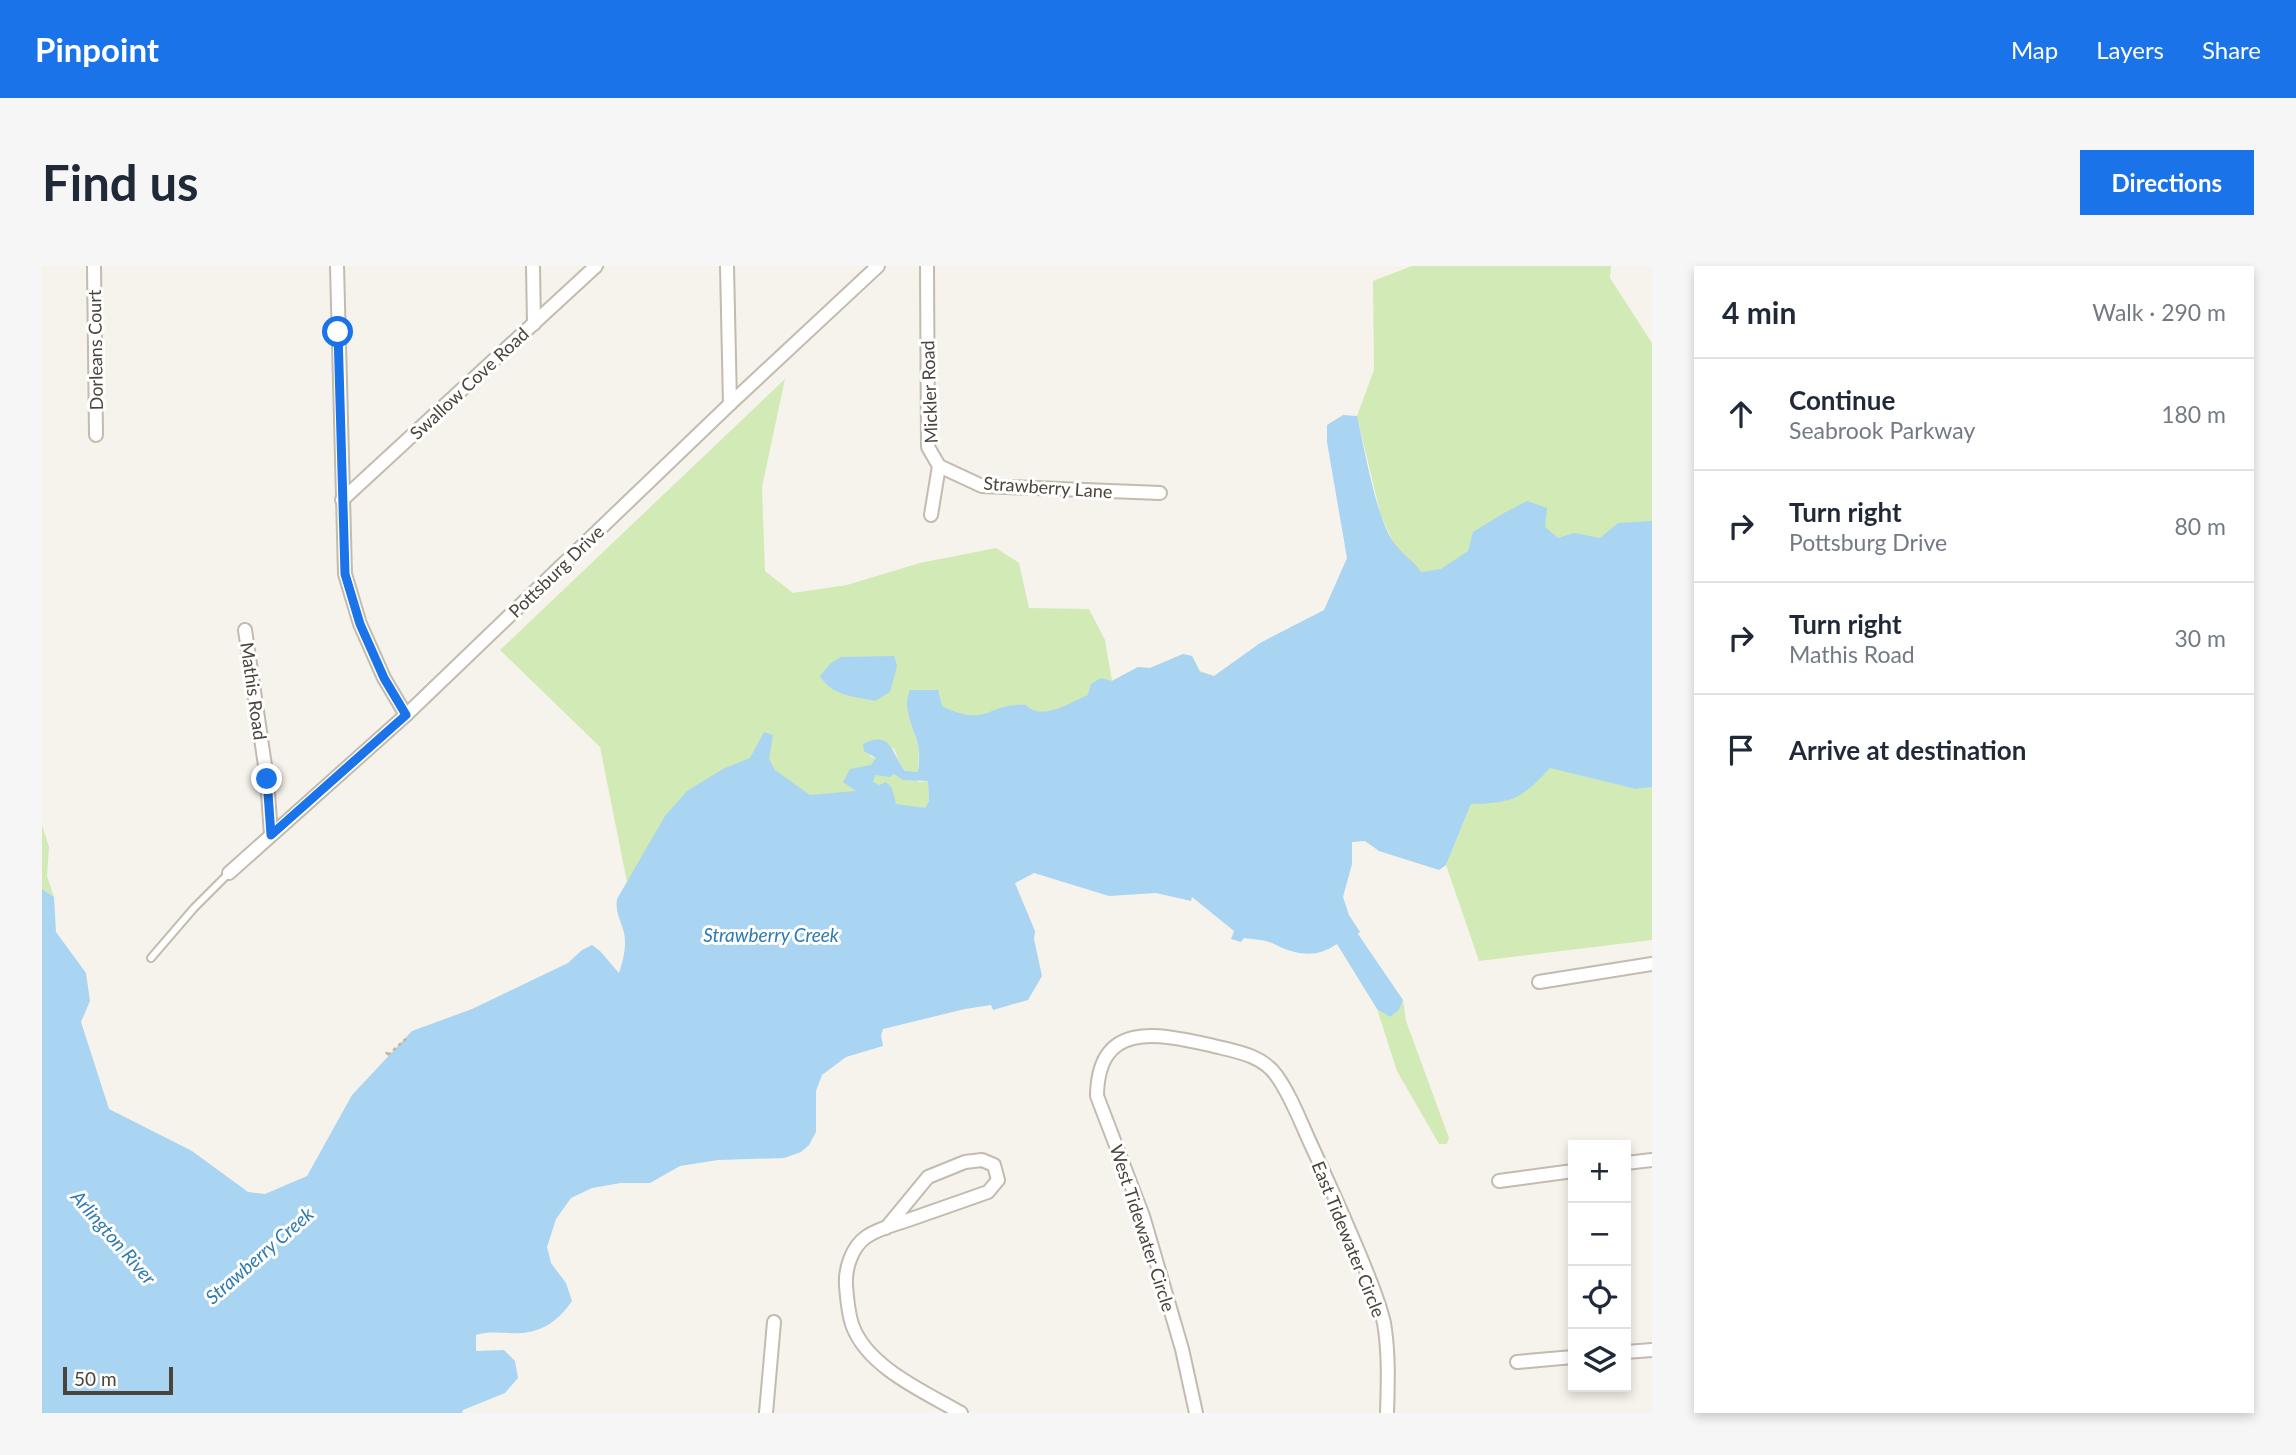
<!DOCTYPE html>
<html lang="en">
<head>
<meta charset="utf-8">
<style>
	body { margin:0; font-family:Lato,sans-serif; background:#f6f6f7; color:#1f2937 }
	.controls { position:absolute; right:21px; bottom:21px; display:grid; overflow:hidden; border-radius:0px; box-shadow:0 4px 10px #0003 }
	.controls button { width:63px; height:63px; display:grid; place-items:center; padding:0; border:0; border-bottom:2px solid #e0e1e3; background:#fff; color:#1f2937; font:35px sans-serif }
	.scale { position:absolute; left:21px; bottom:18px; width:110px; box-sizing:border-box; padding-left:7px; border:4px solid #4b4439; border-top:0; font-size:19px; line-height:24px; white-space:nowrap; color:#4b4439; -webkit-text-stroke:5px #fff; paint-order:stroke }
	.stop { position:absolute; width:21px; height:21px; margin:-16px; border:5px solid #1a73e8; border-radius:50%; background:#fff }
	.stop.end { background:#1a73e8; border-color:#fff; box-shadow:0 2px 7px #0008 }
	.list { margin:0; padding:0; list-style:none }
	h2 { display:flex; justify-content:space-between; align-items:center; height:91px; margin:0; padding:0 28px; font-size:30px }
	h2 small { font-size:23px; font-weight:400; color:#747a83 }
	.list li { display:grid; grid-template-columns:46px 1fr auto; gap:21px; align-items:center; box-sizing:border-box; height:112px; padding:0 28px; border-top:2px solid #e0e1e3 }
	.list b { display:block; font-size:26px; white-space:nowrap }
	.list p { margin:0; font-size:23px; white-space:nowrap; color:#747a83 }
	.list em { font-size:23px; font-style:normal; color:#747a83 }
	.icon { flex:none; width:38px; height:38px; fill:none; stroke:currentColor; stroke-width:2; stroke-linecap:round; stroke-linejoin:round }
	.map { position:relative; flex:none; width:1610px; height:1147px; overflow:hidden; border-radius:0px }
	header { display:flex; align-items:center; gap:42px; box-sizing:border-box; height:98px; padding:0 35px; background:#1a73e8; color:#fff }
	header strong { font-size:33px }
	nav { display:flex; gap:38px; margin-inline-start:auto; font-size:24px }
	.intro { display:flex; align-items:center; justify-content:space-between; box-sizing:border-box; height:168px; padding:0 42px }
	h1 { margin:0; font-size:49px }
	.button { padding:18px 32px; border-radius:0px; background:#1a73e8; color:#fff; font-size:24px; font-weight:700 }
	main { display:flex; gap:42px; padding:0 42px }
	aside { flex:1; background:#fff; border-radius:0px; box-shadow:0 4px 10px #0003 }
	.map>svg:first-child { display:block }
</style>
</head>
<body>
<header>
<strong>Pinpoint</strong>
<nav><a>Map</a><a>Layers</a><a>Share</a></nav>
</header>
<div class="intro"><h1>Find us</h1><a class="button">Directions</a></div>
<main>
<div class="map">
<svg width="1610" height="1147" viewBox="0 0 1610 1147">
	<rect width="100%" height="100%" fill="#f6f3ec"/>
	<g fill="#d2eab5" fill-rule="evenodd">
		<polygon points="1370,0 1569,0 1568,12 1610,77 1610,335 1402,367 1352,278 1339,250 1315,150 1332,104 1331,15"/>
		<path d="M743,113L720,221L723,305L751,327L805,319L878,297L954,282L977,297L987,342L1047,343L1063,374L1070,415L1096,401L1108,402L1141,388L1150,390L1158,405L1172,410L1051,427L1015,457L866,448L877,481L876,506H864L857,496L852,482L827,490L844,495L877,516L886,515L887,535L883,542L585,616L558,481L458,384ZM855,400L851,411L779,410Z"/>
		<polygon points="1425,480 1594,523 1610,521 1610,674 1437,695 1404,599 1429,538"/>
		<polygon points="0,559 7,581 5,610 12,631 0,623"/>
		<polygon points="1361,734 1364,755 1407,872 1405,878 1397,878 1355,805 1335,743 1348,751 1357,744"/>
	</g>
	<g fill="#a9d4f2" fill-rule="evenodd">
		<path d="M1301,149L1315,150C1322,180 1335,257 1353,278C1361,289 1371,294 1379,306L1399,303L1426,285L1431,266L1462,247L1485,235L1505,242L1503,261L1516,272L1532,267L1558,272L1576,257L1610,255V521L1594,523L1508,502C1479,533 1472,537 1429,538L1404,599L1397,604L1337,585L1323,575L1310,576V598L1301,631L1307,649L1318,666L1316,668L1361,734L1357,744L1348,751L1335,743L1295,678C1273,693 1253,689 1230,677C1223,674 1210,673 1202,672L1199,676L1189,673L1192,665L1150,631L1149,635L1114,627L1067,630L992,607L973,617L993,665L992,673L1000,710L986,734L951,744L949,739L923,743L841,763L839,769L841,780L804,791L780,809L774,825V866L767,879L759,886L742,892L676,894L638,900L608,917H579L550,922L529,932L514,953L505,981L509,997L524,1017L530,1035C518,1053 501,1066 479,1067C463,1068 450,1064 434,1069V1085L462,1084L473,1095L476,1112L463,1127L421,1144L420,1147H0V623L12,631L14,666L44,707L48,735L39,756L67,843L150,885L206,926L223,928L265,910L310,829L370,765L430,743L526,697L540,684L550,679L558,685L577,707C581,695 585,680 582,667C579,654 573,647 575,633L623,550L645,525L681,503L708,492L722,466L731,469L727,493L733,504L768,529L814,525L801,516L808,503L829,499L834,492L822,485L821,478C850,463 850,489 863,505L876,506C877,497 878,486 876,478C871,460 860,443 868,424H896L900,440C946,463 946,436 984,439C1000,456 1029,436 1046,429L1049,418L1059,412L1070,415L1096,401L1108,402L1141,388L1150,390L1158,406L1172,410L1218,377L1282,344L1305,292L1285,176V159ZM852,508L861,514L886,515L887,535L883,542L854,538L850,522L844,516L837,519L831,516L833,509L848,511Z"/>
		<path d="M852,390L855,400L848,426L833,435C811,430 790,430 778,410L789,397L799,391Z"/>
	</g>
	<g fill="none" stroke-linecap="round" stroke-linejoin="round">
		<defs>
			<polyline id="lane" points="109,692 152,642 187,607"/>
			<g id="street">
				<polyline points="52,0 54,169"/>
				<polyline points="295,0 303,308 318,358 342,412 364,449"/>
				<polyline points="491,0 492,58"/>
				<polyline points="685,0 688,138"/>
				<polyline points="885,0 886,181 897,200 889,249"/>
				<polyline points="897,200 940,220 1118,227"/>
				<polyline points="300,234 554,0"/>
				<polyline points="203,364 225,513 229,569"/>
				<polyline points="187,607 364,449 688,138 836,0"/>
				<polyline points="1497,716 1610,698"/>
				<polyline points="1584,897 1610,894"/>
				<polyline points="1457,915 1531,905"/>
				<path d="M844,962L886,911L923,896L940,894L952,899L956,914L946,926C920,935 895,944 869,953C855,958 837,962 824,971C810,981 803,1002 804,1019C805,1032 806,1048 811,1061C827,1102 883,1126 919,1147"/>
				<polyline points="1584,1086 1610,1084"/>
				<polyline points="1475,1096 1531,1091"/>
				<polyline points="724,1147 732,1056"/>
				<path d="M1154,1147L1140,1083L1101,950L1055,830C1056,755 1114,767 1168,779C1191,785 1219,788 1234,809C1250,831 1260,860 1272,885C1288,920 1304,956 1319,992C1327,1012 1337,1035 1342,1057C1347,1086 1346,1117 1345,1147"/>
			</g>
		</defs>
		<use href="#lane" stroke="#c2bbae" stroke-width="10"/>
		<use href="#street" stroke="#c2bbae" stroke-width="16"/>
		<g stroke="#c4b79f" stroke-width="2.5" stroke-dasharray="3.5 3.5" stroke-linecap="butt">
			<polyline points="344,786 348,791"/>
			<polyline points="346,789 367,770"/>
		</g>
		<use href="#lane" stroke="#fff" stroke-width="6"/>
		<use href="#street" stroke="#fff" stroke-width="12"/>
	</g>
	<g fill="none" stroke-linecap="round" stroke-linejoin="round">
		<polyline stroke="#1a73e8" stroke-width="9" points="225,513 229,569 364,449 342,412 318,358 303,308 296,66"/>
	</g>
	<g text-anchor="middle" dominant-baseline="central" stroke-width="6" stroke-linejoin="round" paint-order="stroke">
		<g font-size="18" fill="#4b4439" stroke="#fff">
			<text transform="translate(53 84) rotate(-91)">Dorleans Court</text>
			<text transform="translate(427 117) rotate(-43)">Swallow Cove Road</text>
			<text transform="translate(887 126) rotate(-92)">Mickler Road</text>
			<text transform="translate(1006 221) rotate(4)">Strawberry Lane</text>
			<text transform="translate(514 305) rotate(-44)">Pottsburg Drive</text>
			<text transform="translate(212 425) rotate(82)">Mathis Road</text>
			<text transform="translate(1101 962) rotate(72)">West Tidewater Circle</text>
			<text transform="translate(1307 973) rotate(68)">East Tidewater Circle</text>
		</g>
		<g font-size="19" font-style="italic" fill="#2e7ab2" stroke="#fff">
			<text x="729" y="668">Strawberry Creek</text>
			<text transform="translate(72 971) rotate(49)">Arlington River</text>
			<text transform="translate(217 989) rotate(-41)">Strawberry Creek</text>
		</g>
	</g>
</svg>
<div class="controls">
<button>+</button>
<button>−</button>
<button><svg class="icon" aria-label="locate" viewBox="0 0 24 24"><circle cx="12" cy="12" r="6"/><path d="M12 2v4M12 18v4M2 12h4M18 12h4"/></svg></button>
<button><svg class="icon" aria-label="layers" viewBox="0 0 24 24"><path d="M12 4l9 5-9 5-9-5zM3 14l9 5 9-5"/></svg></button>
</div>
<div class="scale">50 m</div>
<div class="stop" style="left:296px;top:66px"></div>
<div class="stop end" style="left:225px;top:513px"></div>
</div>
<aside>
<h2>4 min<small>Walk · 290 m</small></h2>
<ul class="list">
<li><svg class="icon" aria-label="ahead" viewBox="0 0 24 24"><path d="M12 20V5M6 11l6-6 6 6"/></svg><div><b>Continue</b><p>Seabrook Parkway</p></div><em>180 m</em></li>
<li><svg class="icon" aria-label="right" viewBox="0 0 24 24"><path d="M7 20v-9h11M14 6l5 5-5 5"/></svg><div><b>Turn right</b><p>Pottsburg Drive</p></div><em>80 m</em></li>
<li><svg class="icon" aria-label="right" viewBox="0 0 24 24"><path d="M7 20v-9h11M14 6l5 5-5 5"/></svg><div><b>Turn right</b><p>Mathis Road</p></div><em>30 m</em></li>
<li><svg class="icon" aria-label="arrive" viewBox="0 0 24 24"><path d="M6 21V4h12l-3 4 3 4H6"/></svg><div><b>Arrive at destination</b></div></li>
</ul>
</aside>
</main>
</body>
</html>
